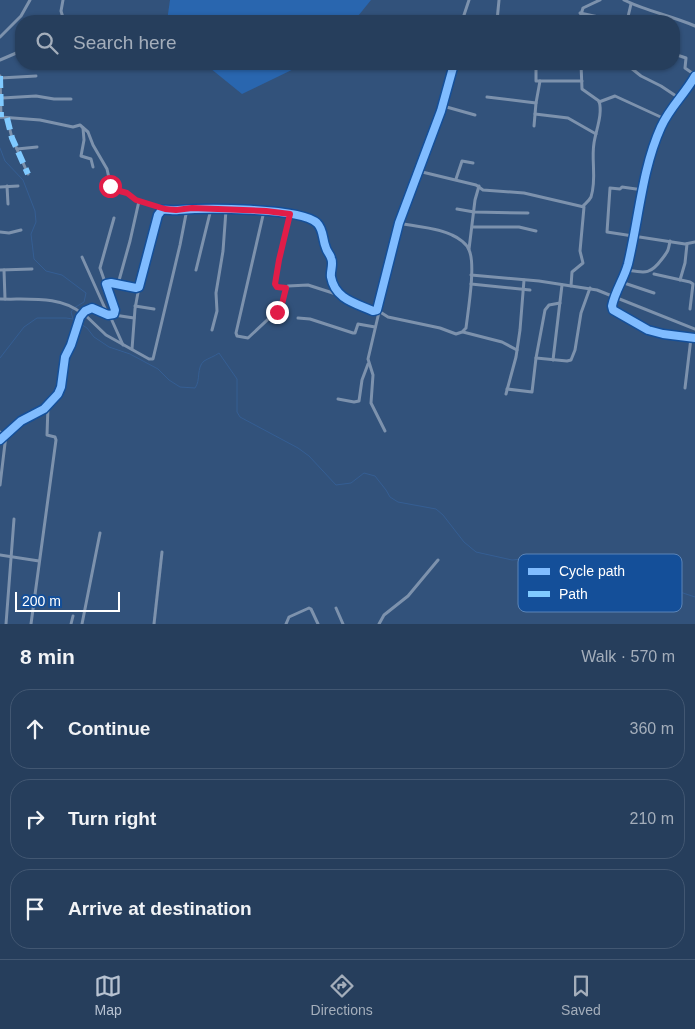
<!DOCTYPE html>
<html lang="en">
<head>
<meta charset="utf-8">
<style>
	body { margin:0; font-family:Arial,sans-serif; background:#324965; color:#f1f3f6 }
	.scale { position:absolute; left:15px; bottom:12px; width:105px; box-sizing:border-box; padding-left:5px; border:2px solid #fff; border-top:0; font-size:14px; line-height:18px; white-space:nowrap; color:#fff; -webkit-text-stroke:4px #144f99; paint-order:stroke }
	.stop { position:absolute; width:15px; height:15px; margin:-11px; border:4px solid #e11d48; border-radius:50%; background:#fff }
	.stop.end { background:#e11d48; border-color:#fff; box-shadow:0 1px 5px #0008 }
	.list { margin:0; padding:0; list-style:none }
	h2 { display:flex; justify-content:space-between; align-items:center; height:65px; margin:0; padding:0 20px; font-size:21px }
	h2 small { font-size:16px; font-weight:400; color:#a4aebb }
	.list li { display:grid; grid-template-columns:32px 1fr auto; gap:15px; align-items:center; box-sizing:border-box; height:80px; margin:0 10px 10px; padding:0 10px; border:1px solid #425772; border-radius:20px }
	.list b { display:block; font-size:19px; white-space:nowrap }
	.list em { font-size:16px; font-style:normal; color:#a4aebb }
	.icon { flex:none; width:28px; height:28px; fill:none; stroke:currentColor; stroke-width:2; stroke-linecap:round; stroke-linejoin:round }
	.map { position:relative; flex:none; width:695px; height:624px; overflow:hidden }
	.search { position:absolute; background:#263e5c; box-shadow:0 1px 4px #0004; left:15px; right:15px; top:15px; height:55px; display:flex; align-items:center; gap:12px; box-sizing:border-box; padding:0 18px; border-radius:20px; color:#a4aebb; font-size:19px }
	.sheet { height:335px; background:#263e5c }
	nav { display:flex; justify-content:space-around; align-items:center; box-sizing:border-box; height:70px; border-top:1px solid #425772; background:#263e5c; font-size:14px; color:#a4aebb }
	nav a { display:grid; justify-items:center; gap:2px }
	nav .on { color:#b7c2d1 }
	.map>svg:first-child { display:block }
</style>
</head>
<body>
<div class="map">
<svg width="695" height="624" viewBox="0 0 695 624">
	<rect width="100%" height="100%" fill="#32527b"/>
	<g fill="#2966af">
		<polygon points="170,0 371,0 354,21 167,21"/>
		<polygon points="205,64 304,64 242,94"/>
	</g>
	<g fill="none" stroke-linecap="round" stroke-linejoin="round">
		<g stroke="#355e93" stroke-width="1">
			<polyline points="0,148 5,161 23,180 35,211 36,222 31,234 34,259 46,271 62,275 86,293 84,302 74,308 71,312 73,319"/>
			<path d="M0,358L24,327L37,318H66L73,319L87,328L94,337L109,347L130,354L158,369L169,380L180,387L195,388C201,380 196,368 204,361C209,358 215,356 219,353L237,379V412L240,417L298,448L309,456L336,485L351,483L364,473L375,476L386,490L390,497L398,502L436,509L443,515L464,542L476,552L512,560L543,557L555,558L566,561L575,568L611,575L629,584L641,580L647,581L695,597"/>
		</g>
		<g stroke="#7d92ad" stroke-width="3">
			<polyline points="63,0 61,11 64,21"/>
			<path d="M624,0C646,11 672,16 695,26"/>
			<polyline points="580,13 617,21"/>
			<polyline points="462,21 469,0"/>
			<polyline points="497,21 499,0"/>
			<polyline points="579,21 583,8 600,0"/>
			<polyline points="627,21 631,4"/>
			<polyline points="0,37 21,16 30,0"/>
			<polyline points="674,54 686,58 685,68 695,75"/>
			<polyline points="0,60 21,51"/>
			<polyline points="536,64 536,81 582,81"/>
			<path d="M581,64L582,89L599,101C603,114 596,130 594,143C591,161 597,179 591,197C589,201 586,203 583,206"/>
			<polyline points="630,64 631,68 641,76 661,86 679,98"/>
			<polyline points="0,76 1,117"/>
			<path d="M695,76C685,94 670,107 661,127C642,169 639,218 628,264C624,279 615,291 612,306L613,310L648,330L663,334L695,338"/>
			<polyline points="0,78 36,76"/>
			<polyline points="487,97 536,103"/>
			<polyline points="2,98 36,96 54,99 71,99"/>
			<polyline points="599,102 615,96 665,119"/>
			<polyline points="443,106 475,115"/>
			<polyline points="535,114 568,118 596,134"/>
			<polyline points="0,117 40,120 73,127 80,125 88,132 93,145 107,169 111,187 127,193 136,200 164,209"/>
			<polyline points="7,118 12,138 28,174"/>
			<polyline points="534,126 536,103 540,81"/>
			<polyline points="83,128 84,140 81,156 91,159 93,167"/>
			<polyline points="17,149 37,147"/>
			<polyline points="418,171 476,185 483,190 524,193 584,207 580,251 583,263 572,272 571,286"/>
			<polyline points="456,179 462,161 473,163"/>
			<polyline points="7,186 8,204"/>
			<polyline points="0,187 18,186"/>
			<polyline points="643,190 622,187 620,189 610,188 607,232 685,244 695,242"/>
			<polyline points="457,209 474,212 528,213"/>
			<polyline points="264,211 236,333 237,336 248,338 279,309 288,286 308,285 339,295"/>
			<polyline points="473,227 519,227 536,231"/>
			<polyline points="0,232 9,233 21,230"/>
			<polyline points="469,249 475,200 479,186"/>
			<polyline points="82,257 108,315"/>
			<polyline points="0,270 32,269"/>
			<polyline points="4,270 5,299"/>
			<polyline points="196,270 211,209"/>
			<path d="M627,270C645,273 650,275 662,259C668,251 668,252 670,241"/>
			<polyline points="654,274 690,282 693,284 690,309"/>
			<polyline points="471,275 539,281 597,290 695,329"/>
			<polyline points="680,280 685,263 687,244"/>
			<polyline points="621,282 654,293"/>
			<polyline points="118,284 130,241 139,201"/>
			<polyline points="471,284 530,290"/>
			<polyline points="106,285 100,268 114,218"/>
			<polyline points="286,288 277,287 275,283 279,260 291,214"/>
			<path d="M0,299C26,300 62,295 82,314"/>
			<polyline points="135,306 154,309"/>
			<path d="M377,310L388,317L440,328L456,334L462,332L466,328C468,311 476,264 469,250C467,244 459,238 452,235C437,227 416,227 399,223"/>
			<polyline points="379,312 368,359 373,375 371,403 385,431"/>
			<polyline points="83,313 106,335 149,359 153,359 180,245 187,209"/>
			<polyline points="114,315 134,318"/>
			<polyline points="110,316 123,345"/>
			<polyline points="298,318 310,319 353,333 355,333 358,324 375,327"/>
			<polyline points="212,330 217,311 216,293 223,251 226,210"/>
			<polyline points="463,332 502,342 517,350"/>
			<polyline points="132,349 135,309 139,287"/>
			<polyline points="536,358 567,361 571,360 575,350 581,313 590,288"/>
			<polyline points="553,360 562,285"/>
			<polyline points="685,388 691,338"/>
			<polyline points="507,389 532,392 536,358 545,310 549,305 560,303"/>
			<polyline points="506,394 516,357 520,330 524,280"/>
			<polyline points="338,399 354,402 359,401 362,380 368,364"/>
			<polyline points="0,432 6,435 0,485"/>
			<path d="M0,440L21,421L44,409L58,394L61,387L65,357L71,345L80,317L85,311L92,308L108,315L114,314L115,310L106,284L111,283L136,288L139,287L158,215L162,210C168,209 173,211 178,210C203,208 300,207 317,223C324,230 322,239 326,248C327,252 330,254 331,258C334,264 330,271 331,277C335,299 355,303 373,311L377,310L399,223L441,111L454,64"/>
			<polyline points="0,555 39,561"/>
			<polyline points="336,608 343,624"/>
			<polyline points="6,624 14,519"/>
			<polyline points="31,624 56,440 55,437 47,435 48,406"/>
			<polyline points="71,624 73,616"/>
			<polyline points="82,624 100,533"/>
			<polyline points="154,624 162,552"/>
			<polyline points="286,624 289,617 309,608 311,609 318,624"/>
			<polyline points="379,624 384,615 408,596 438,560"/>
		</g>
		<g stroke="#80caff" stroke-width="6" stroke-dasharray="12 6" stroke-linecap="butt">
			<polyline points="0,76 1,117"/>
			<polyline points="7,118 12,138 28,174"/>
		</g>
		<defs>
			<g id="cycleway">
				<path d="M695,76C685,94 670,107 661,127C642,169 639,218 628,264C624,279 615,291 612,306L613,310L648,330L663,334L695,338"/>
				<path d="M0,440L21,421L44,409L58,394L61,387L65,357L71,345L80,317L85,311L92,308L108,315L114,314L115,310L106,284L111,283L136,288L139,287L158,215L162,210C168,209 173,211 178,210C203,208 300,207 317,223C324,230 322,239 326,248C327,252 330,254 331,258C334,264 330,271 331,277C335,299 355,303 373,311L377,310L399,223L441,111L454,64"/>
			</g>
		</defs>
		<use href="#cycleway" stroke="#144f99" stroke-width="11"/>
		<use href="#cycleway" stroke="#80bcff" stroke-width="8"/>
	</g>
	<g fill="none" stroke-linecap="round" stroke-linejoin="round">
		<polyline stroke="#e11d48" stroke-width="6" points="110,186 116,190 127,193 136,200 165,209 176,210 192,208 266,211 290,214 279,260 275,284 277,287 286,288 282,304 277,312"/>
	</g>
	<rect x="518" y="554" width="164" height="58" rx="8" fill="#144f99" stroke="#5a84b8" stroke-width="1"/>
	<rect x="528" y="568" width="22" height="7" fill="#80bcff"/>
	<rect x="528" y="591" width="22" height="6" fill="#80caff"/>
	<g font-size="14" fill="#fff">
		<text x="559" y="576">Cycle path</text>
		<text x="559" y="599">Path</text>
	</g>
</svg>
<div class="scale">200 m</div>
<div class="stop" style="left:110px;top:186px"></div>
<div class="stop end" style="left:277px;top:312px"></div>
<div class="search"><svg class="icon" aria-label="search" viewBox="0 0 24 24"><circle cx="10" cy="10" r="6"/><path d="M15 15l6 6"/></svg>Search here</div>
</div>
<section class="sheet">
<h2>8 min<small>Walk · 570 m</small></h2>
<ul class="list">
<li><svg class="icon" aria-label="ahead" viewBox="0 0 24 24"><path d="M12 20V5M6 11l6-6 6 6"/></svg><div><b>Continue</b></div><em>360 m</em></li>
<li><svg class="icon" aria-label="right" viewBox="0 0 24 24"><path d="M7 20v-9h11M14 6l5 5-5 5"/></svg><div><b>Turn right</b></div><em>210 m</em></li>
<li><svg class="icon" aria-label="arrive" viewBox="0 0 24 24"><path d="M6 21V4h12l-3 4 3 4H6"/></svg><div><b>Arrive at destination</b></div></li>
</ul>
</section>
<nav>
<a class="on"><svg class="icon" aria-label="map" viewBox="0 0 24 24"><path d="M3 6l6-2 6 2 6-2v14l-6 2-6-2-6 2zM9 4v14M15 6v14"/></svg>Map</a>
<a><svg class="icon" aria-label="directions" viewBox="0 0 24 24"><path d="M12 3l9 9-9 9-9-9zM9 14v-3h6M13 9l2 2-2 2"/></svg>Directions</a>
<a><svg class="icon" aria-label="saved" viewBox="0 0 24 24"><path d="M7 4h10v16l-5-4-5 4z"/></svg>Saved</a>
</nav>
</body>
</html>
